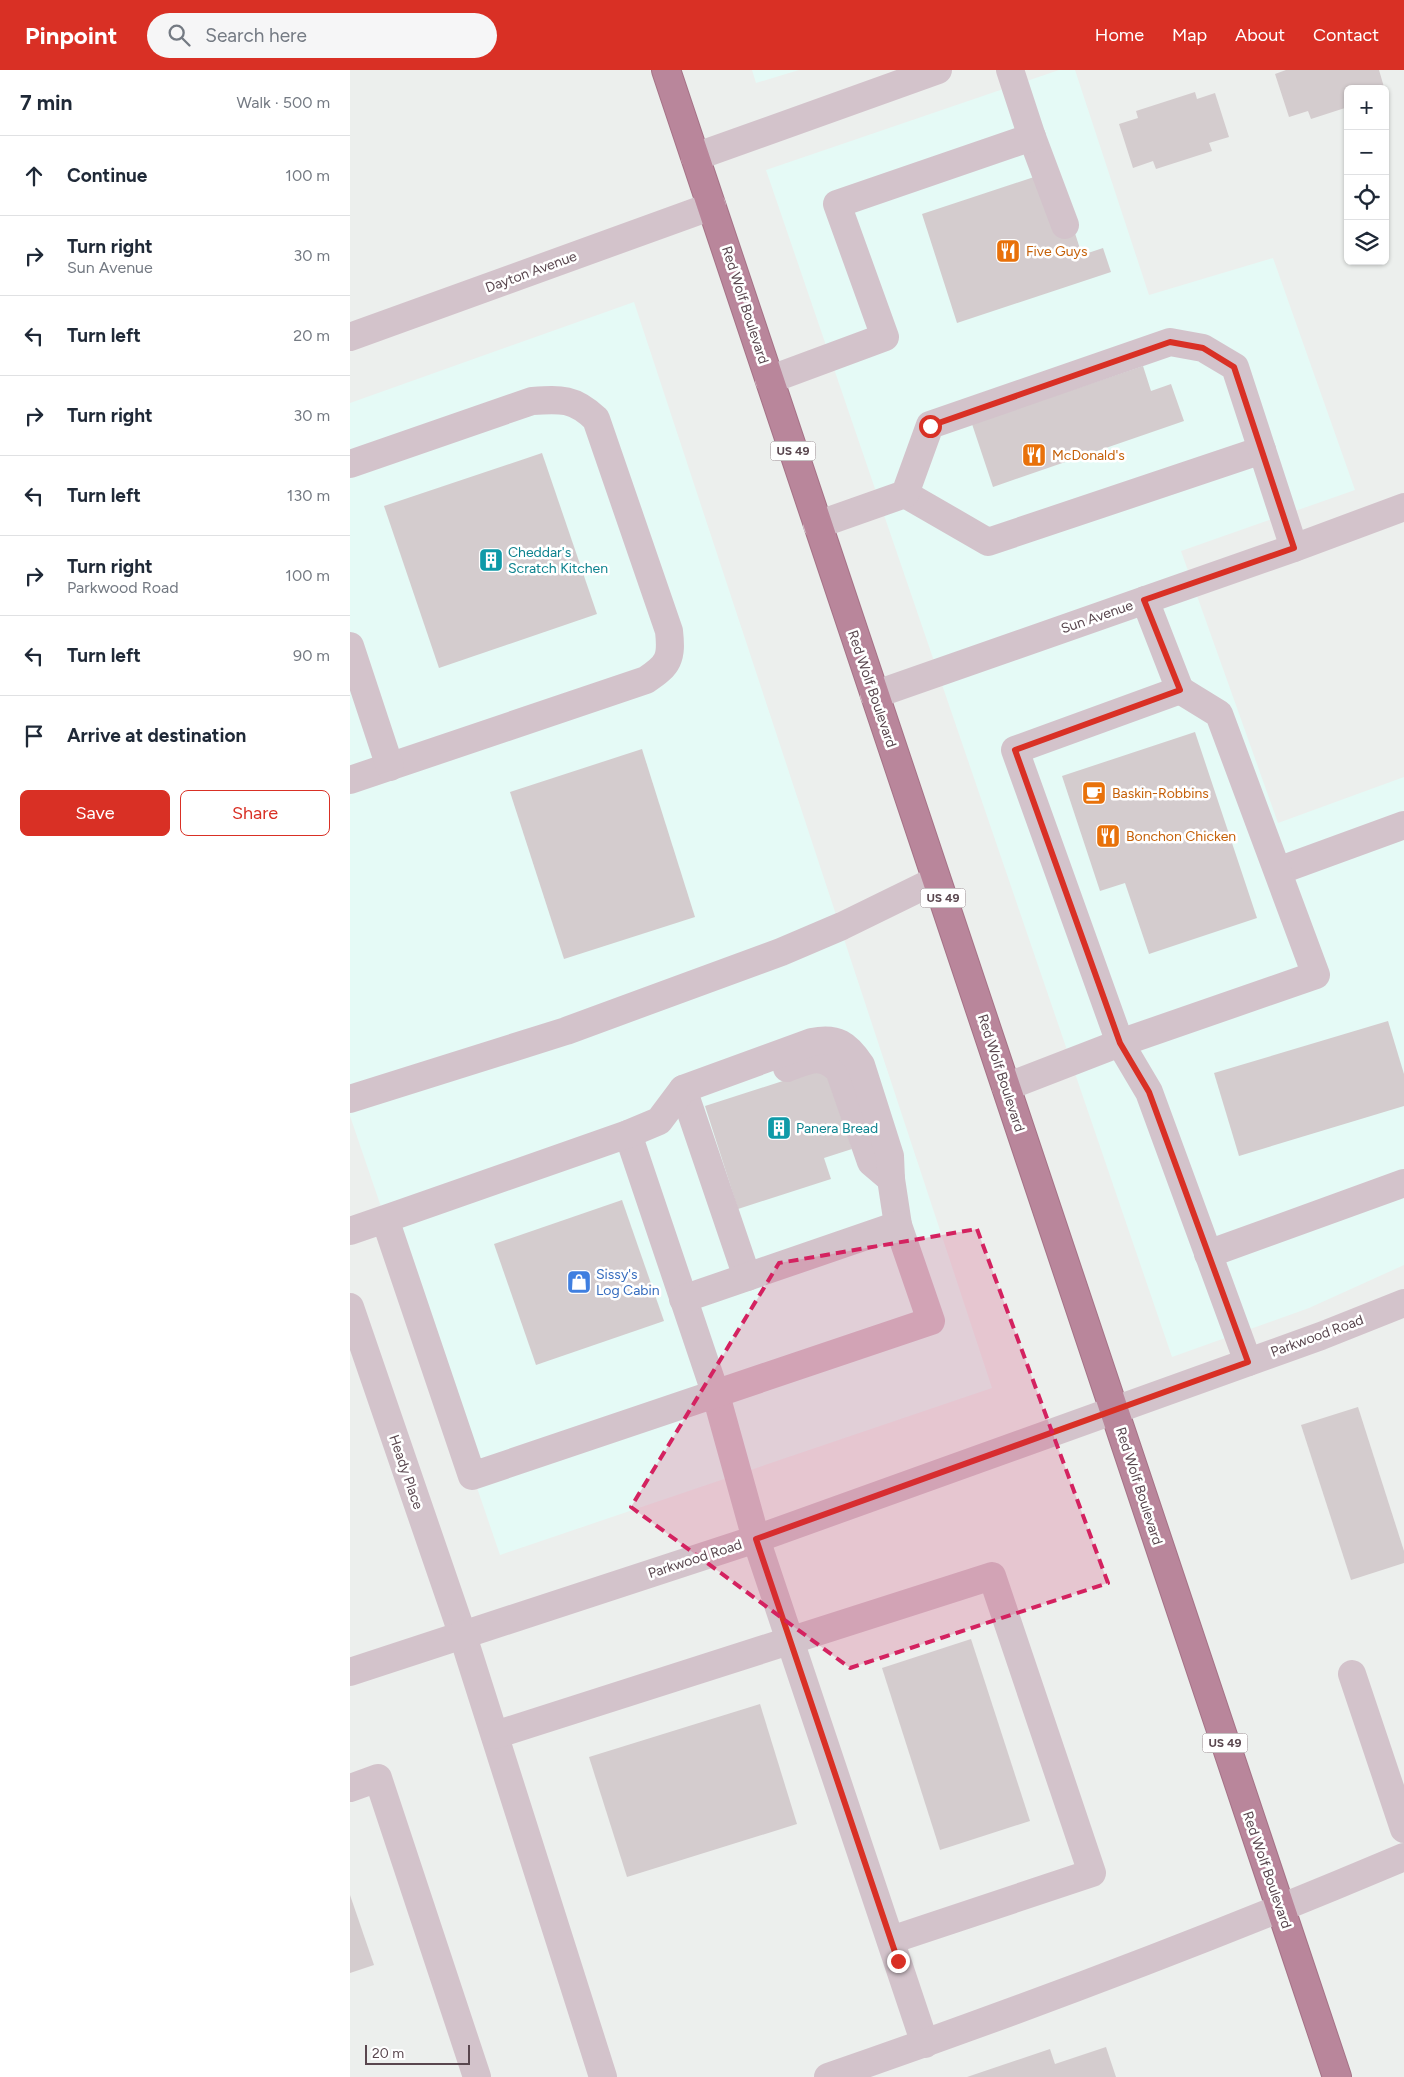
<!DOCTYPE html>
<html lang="en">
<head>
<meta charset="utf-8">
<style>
	body { margin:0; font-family:Figtree,sans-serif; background:#f6f6f7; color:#1f2937 }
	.controls { position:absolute; right:15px; top:15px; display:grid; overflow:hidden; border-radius:8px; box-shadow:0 1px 4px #0004 }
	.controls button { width:45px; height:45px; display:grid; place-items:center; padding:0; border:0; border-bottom:1px solid #e0e1e3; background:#fff; color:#1f2937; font:25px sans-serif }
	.scale { position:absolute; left:15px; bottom:12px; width:105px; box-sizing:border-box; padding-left:5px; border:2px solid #59464e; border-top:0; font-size:14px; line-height:18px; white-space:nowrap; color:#59464e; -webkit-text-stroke:4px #fff; paint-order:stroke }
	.stop { position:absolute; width:15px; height:15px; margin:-11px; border:4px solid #d93025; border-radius:50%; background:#fff }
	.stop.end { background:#d93025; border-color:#fff; box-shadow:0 1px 5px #0008 }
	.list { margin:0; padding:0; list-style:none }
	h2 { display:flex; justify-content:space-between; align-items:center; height:65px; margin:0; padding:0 20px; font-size:21px }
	h2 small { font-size:16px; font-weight:400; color:#747a83 }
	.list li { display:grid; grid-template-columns:32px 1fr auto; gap:15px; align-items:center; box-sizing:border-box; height:80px; padding:0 20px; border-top:1px solid #e0e1e3 }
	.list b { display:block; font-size:19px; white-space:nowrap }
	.list p { margin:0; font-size:16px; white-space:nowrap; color:#747a83 }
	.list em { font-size:16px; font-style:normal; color:#747a83 }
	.actions { display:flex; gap:10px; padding:15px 20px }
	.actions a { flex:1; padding:11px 0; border:1px solid #d93025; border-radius:8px; text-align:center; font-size:18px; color:#d93025 }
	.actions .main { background:#d93025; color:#fff }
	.icon { flex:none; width:28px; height:28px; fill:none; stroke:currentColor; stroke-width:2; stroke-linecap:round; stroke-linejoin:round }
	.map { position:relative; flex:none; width:1054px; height:2007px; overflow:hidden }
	header { display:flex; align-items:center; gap:30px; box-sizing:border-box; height:70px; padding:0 25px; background:#d93025; color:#fff }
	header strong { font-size:24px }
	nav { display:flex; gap:28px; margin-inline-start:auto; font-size:18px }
	.search { width:350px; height:45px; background:#f6f6f7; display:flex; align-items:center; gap:12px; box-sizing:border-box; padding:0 18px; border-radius:28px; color:#747a83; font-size:19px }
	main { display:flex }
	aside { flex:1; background:#fff }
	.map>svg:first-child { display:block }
</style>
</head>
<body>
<header>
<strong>Pinpoint</strong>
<div class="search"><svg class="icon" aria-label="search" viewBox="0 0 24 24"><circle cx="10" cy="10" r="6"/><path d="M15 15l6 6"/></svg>Search here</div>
<nav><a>Home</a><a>Map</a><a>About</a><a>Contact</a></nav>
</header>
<main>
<aside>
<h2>7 min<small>Walk · 500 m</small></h2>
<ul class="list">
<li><svg class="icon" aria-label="ahead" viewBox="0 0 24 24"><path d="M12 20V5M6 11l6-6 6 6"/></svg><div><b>Continue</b></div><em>100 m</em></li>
<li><svg class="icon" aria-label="right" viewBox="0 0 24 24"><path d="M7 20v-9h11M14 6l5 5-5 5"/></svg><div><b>Turn right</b><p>Sun Avenue</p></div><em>30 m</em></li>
<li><svg class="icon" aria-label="left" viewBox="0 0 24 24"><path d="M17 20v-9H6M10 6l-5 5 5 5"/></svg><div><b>Turn left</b></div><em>20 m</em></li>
<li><svg class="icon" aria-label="right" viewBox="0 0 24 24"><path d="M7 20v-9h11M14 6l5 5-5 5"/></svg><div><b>Turn right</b></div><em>30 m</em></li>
<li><svg class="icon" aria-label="left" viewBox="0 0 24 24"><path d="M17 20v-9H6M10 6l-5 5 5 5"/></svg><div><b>Turn left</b></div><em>130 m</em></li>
<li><svg class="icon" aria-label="right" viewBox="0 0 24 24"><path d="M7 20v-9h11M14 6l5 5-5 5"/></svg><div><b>Turn right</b><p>Parkwood Road</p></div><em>100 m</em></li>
<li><svg class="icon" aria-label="left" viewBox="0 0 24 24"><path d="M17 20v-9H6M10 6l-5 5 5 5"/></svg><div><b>Turn left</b></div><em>90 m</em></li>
<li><svg class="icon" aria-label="arrive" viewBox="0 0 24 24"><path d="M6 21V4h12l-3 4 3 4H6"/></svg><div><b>Arrive at destination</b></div></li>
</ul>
<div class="actions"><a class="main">Save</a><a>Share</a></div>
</aside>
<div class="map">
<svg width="1054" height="2007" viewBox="0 0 1054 2007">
	<rect width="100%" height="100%" fill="#ecefed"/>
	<g fill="#e5faf6">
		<polygon points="402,0 449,0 406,13"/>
		<polygon points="709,0 725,0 799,225 923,188 1005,420 831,481 928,753 1054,707 1054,1195 959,1238 822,1287 416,100"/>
		<polygon points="284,232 642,1318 150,1485 0,1046 0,333"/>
	</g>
	<g fill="#d4ccce">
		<polygon points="936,0 1029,0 1034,17 998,19 998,37 961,49 958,41 939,47 925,4"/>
		<polygon points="845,22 847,29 865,23 879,67 859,73 862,81 806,99 803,91 783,98 769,54 788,48 786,41"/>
		<polygon points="687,106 723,157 732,185 753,178 761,202 607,253 572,144"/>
		<polygon points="793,296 801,321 821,314 834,351 643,417 622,354"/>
		<polygon points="192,383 247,544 89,598 34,436"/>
		<polygon points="845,662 907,848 799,884 775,813 750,821 712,706"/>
		<polygon points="292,679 345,847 214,889 160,722"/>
		<polygon points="1038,951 1054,1004 1054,1036 889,1086 864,1003"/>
		<polygon points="476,997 502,1079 474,1088 481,1109 388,1139 355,1036"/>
		<polygon points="272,1130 314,1251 186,1295 144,1174"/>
		<polygon points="1008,1337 1054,1481 1054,1493 1001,1510 951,1355"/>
		<polygon points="621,1569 680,1751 590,1780 532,1598"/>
		<polygon points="410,1634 447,1754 277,1807 239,1687"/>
		<polygon points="0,1825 24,1895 0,1903"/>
		<polygon points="756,1977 766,2007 617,2007 700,1979 705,1994"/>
	</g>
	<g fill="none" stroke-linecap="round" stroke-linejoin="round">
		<defs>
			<polyline id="highway" points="316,0 987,2007"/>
		</defs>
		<use href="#highway" stroke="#a57286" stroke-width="30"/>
		<g stroke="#d3c3cb" stroke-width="28">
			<polyline points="682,67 715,155"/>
			<polyline points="345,87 588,0"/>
			<polyline points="0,267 362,136"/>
			<polyline points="419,310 535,267 487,134 682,67 660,0"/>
			<path d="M0,394L182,331C211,329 224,328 246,349L319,561C322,588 319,595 296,610L0,710"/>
			<polyline points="555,424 638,472 912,380"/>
			<polyline points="467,455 555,424 580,355 820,272 853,278 885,297 944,478"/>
			<polyline points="795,530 830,620 665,680 770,973 799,1022 898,1292"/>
			<polyline points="0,576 40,697"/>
			<polyline points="524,625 944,478 1054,437"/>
			<polyline points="928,801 1054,755"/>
			<path d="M437,998C459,990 470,982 489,1000L521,1092L541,1109"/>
			<polyline points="656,1017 770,973 966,905 869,644 830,620"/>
			<polyline points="333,1019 397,1207"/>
			<polyline points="0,1029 216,961 431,882 492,856 586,810"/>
			<polyline points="278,1064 366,1325 406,1469 575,1974"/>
			<path d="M0,1161L35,1149L278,1064L309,1051L333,1019L462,972C487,967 497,974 511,995L540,1086L541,1109L548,1155L581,1251L122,1406L35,1149"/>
			<polyline points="858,1184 1054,1113"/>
			<polyline points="333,1229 548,1155"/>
			<polyline points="0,1237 113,1566 253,2007"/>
			<polyline points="0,1602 406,1469 971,1266 1054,1233"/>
			<polyline points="1002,1604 1054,1759"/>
			<polyline points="145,1665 642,1506 742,1803 541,1870"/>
			<polyline points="0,1718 28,1708 127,2007"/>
			<path d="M478,2007C672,1940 865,1867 1054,1787"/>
		</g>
		<use href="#highway" stroke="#b9869b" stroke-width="28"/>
	</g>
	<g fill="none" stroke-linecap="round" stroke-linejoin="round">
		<polyline stroke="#d93025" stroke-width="6" points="548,1891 406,1469 898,1292 799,1022 770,973 665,680 830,620 794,530 944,478 884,297 853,278 820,272 580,356"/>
	</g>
	<path fill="#d42260" fill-opacity="0.2" stroke="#d42260" stroke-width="4" stroke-dasharray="10 6" stroke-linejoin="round" d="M627,1159L758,1513L500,1598L281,1437L429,1193Z"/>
	<defs>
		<symbol id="restaurant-square" viewBox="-11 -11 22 22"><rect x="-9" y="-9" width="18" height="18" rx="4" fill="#e8710a" stroke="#fff"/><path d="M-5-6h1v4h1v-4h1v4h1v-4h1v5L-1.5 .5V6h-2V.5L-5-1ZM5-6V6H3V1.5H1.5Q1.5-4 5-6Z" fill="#fff"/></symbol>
		<symbol id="building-square" viewBox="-11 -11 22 22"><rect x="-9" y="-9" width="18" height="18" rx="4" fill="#0f9aa8" stroke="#fff"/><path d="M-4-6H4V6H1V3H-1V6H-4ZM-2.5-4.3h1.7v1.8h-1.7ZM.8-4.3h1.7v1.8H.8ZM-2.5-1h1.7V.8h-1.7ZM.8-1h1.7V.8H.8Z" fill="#fff"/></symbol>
		<symbol id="cafe-square" viewBox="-11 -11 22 22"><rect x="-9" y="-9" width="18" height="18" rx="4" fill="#e8710a" stroke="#fff"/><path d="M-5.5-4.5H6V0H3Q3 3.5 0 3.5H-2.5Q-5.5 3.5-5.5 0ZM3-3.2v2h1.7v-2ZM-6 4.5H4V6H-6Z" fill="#fff"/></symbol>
		<symbol id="shop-square" viewBox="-11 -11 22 22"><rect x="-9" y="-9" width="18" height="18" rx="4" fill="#3f7fe0" stroke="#fff"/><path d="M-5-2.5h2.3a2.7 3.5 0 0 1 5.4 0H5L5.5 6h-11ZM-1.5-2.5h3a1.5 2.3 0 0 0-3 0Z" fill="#fff"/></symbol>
	</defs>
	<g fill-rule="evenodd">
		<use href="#restaurant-square" x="644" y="167" width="28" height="28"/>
		<use href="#restaurant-square" x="670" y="371" width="28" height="28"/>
		<use href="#building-square" x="127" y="476" width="28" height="28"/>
		<use href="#cafe-square" x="730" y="709" width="28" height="28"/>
		<use href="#restaurant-square" x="744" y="752" width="28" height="28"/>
		<use href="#building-square" x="415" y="1044" width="28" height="28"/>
		<use href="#shop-square" x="215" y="1198" width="28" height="28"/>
	</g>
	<g text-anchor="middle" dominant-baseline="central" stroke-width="5" stroke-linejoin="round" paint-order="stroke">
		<g fill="#fff" stroke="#8b7e83" stroke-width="1">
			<rect x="420.5" y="371.5" width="45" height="19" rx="4"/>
			<rect x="570.5" y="818.5" width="45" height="19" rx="4"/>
			<rect x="852.5" y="1663.5" width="45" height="19" rx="4"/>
		</g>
		<g font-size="12" font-weight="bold" fill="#59464e">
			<text x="443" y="381">US 49</text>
			<text x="593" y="828">US 49</text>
			<text x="875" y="1673">US 49</text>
		</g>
		<g font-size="14" fill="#c56008" stroke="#fff" text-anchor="start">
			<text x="676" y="181">Five Guys</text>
			<text x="702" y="385">McDonald's</text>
			<text x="762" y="723">Baskin-Robbins</text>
			<text x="776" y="766">Bonchon Chicken</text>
		</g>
		<g font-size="14" fill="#59464e" stroke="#fff">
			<text transform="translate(181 202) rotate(-20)">Dayton Avenue</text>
			<text transform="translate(395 235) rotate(72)">Red Wolf Boulevard</text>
			<text transform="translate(747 547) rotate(-19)">Sun Avenue</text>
			<text transform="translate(522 619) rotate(71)">Red Wolf Boulevard</text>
			<text transform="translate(651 1003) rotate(72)">Red Wolf Boulevard</text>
			<text transform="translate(967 1266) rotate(-20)">Parkwood Road</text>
			<text transform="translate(56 1402) rotate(71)">Heady Place</text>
			<text transform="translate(789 1416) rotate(72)">Red Wolf Boulevard</text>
			<text transform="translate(345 1489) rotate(-18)">Parkwood Road</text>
			<text transform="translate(917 1800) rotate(71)">Red Wolf Boulevard</text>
		</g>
		<g font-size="14" fill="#0d838f" stroke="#fff" text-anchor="start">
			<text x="158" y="482">Cheddar's<tspan x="158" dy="16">Scratch Kitchen</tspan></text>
			<text x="446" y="1058">Panera Bread</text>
		</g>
		<g font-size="14" fill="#366cbe" stroke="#fff" text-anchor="start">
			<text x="246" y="1204">Sissy's<tspan x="246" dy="16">Log Cabin</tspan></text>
		</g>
	</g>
</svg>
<div class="controls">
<button>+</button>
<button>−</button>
<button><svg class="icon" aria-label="locate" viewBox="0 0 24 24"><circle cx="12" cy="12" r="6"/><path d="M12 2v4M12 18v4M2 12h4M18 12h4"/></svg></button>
<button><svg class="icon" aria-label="layers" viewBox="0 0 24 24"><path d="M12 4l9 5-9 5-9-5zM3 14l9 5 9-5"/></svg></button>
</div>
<div class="scale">20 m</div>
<div class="stop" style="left:580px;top:356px"></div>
<div class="stop end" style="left:548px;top:1891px"></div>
</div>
</main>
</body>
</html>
